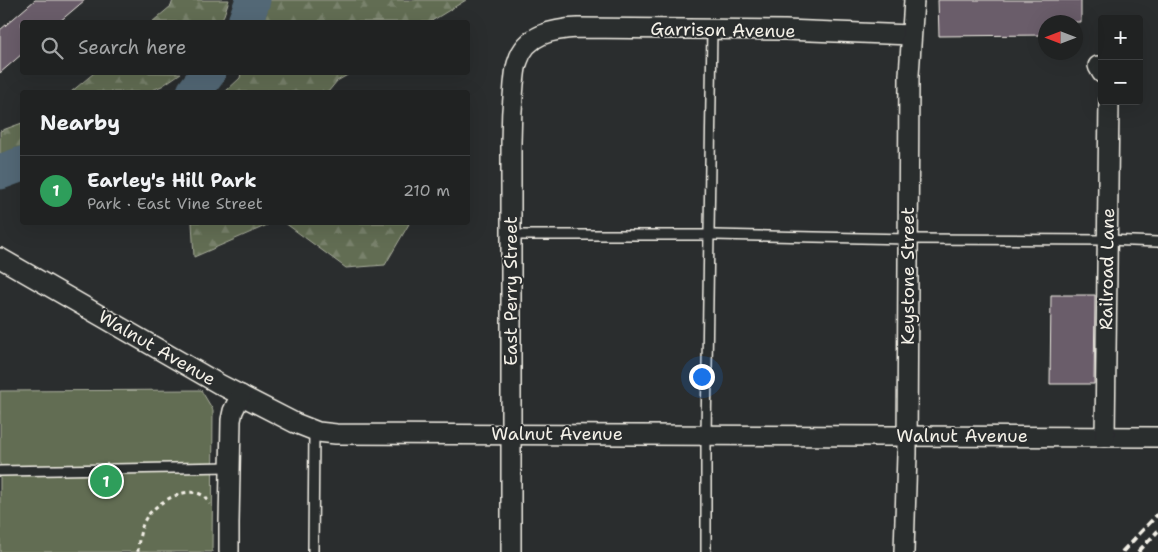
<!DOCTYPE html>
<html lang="en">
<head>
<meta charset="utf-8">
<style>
	body { margin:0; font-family:"Shantell Sans",sans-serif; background:#2d2f2f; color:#f1f3f6 }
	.controls { position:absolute; right:15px; top:15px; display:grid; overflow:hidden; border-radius:5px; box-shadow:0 5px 20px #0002 }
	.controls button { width:45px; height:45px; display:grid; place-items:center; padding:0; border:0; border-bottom:1px solid #3d3f40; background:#202222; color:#f1f3f6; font:25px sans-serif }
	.compass { position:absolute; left:1038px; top:15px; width:45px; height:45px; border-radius:50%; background:#202222; box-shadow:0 5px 20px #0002; rotate:270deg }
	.you { position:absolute; left:701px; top:376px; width:18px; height:18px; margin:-12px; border:4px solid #fff; border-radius:50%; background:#1a73e8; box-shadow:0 0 0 8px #1a73e833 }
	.badge { display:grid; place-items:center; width:32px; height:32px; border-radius:50%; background:#d93025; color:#fff; font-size:16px; font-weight:700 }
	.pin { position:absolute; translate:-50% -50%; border:2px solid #fff; box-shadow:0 1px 5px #0006 }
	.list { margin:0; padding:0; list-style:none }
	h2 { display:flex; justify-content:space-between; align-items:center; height:65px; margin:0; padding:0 20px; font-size:21px }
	h2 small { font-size:16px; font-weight:400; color:#a2a4a5 }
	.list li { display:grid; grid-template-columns:32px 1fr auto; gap:15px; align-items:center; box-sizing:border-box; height:70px; padding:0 20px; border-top:1px solid #3d3f40 }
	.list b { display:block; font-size:19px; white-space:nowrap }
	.list p { margin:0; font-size:16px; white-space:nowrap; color:#a2a4a5 }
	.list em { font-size:16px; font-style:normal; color:#a2a4a5 }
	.icon { flex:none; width:28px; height:28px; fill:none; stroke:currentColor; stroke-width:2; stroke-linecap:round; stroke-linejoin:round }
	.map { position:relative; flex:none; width:1158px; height:552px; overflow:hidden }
	.search { position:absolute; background:#202222; box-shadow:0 5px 20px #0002; left:20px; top:20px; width:450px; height:55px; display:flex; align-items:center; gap:12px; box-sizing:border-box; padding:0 18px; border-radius:5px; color:#a2a4a5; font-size:19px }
	.panel { position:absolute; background:#202222; box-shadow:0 5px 20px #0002; left:20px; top:90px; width:450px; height:135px; border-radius:5px }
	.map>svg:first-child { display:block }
</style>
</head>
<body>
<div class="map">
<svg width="1158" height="552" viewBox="0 0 1158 552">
	<defs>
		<pattern id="forest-firs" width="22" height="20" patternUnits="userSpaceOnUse" patternTransform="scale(1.25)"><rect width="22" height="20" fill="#626d53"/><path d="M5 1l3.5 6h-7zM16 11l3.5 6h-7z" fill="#79826c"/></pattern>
	</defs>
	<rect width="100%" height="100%" fill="#2a2d2e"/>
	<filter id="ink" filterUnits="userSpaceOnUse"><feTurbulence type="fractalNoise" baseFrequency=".02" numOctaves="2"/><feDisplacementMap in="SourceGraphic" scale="10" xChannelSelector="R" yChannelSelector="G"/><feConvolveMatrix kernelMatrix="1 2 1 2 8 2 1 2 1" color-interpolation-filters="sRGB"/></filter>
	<g filter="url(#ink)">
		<g fill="url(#forest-firs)" stroke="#abaf9e">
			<polygon points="173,0 229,0 224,15 220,22 152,22 171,6"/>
			<polygon points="264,0 466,0 430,22 255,22"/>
			<polygon points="94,73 94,72 181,73 162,86 148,92 71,92"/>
			<polygon points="241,73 241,72 351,73 337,81 328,92 225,92 240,78"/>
			<polygon points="22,123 22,151 0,159 0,131"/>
			<polygon points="192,223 192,222 272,223 194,257"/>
			<polygon points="408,223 409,224 385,265 346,268 285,223"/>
		</g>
		<polygon fill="#626d53" stroke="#abaf9e" points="201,390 213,410 212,552 0,552 0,391"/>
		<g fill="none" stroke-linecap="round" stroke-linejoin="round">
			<g stroke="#526876" stroke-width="35">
				<polyline points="245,22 253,0"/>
				<polyline points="194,92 209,72"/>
				<polyline points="0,172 22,164"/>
			</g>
		</g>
		<g fill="#6b5d6b" stroke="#f4f1e8">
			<polygon points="35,0 85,0 59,22 22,22 22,54 0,73 0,30"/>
			<polygon points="938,0 1081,0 1081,22 1046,22 1046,35 939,36"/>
			<polygon points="1051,295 1095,295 1094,384 1050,384"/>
		</g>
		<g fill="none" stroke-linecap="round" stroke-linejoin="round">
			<defs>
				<g id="lane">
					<polyline points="511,235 714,235 908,239 1107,240 1158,242"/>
					<polyline points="0,471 230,467"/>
					<polyline points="313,552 314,430"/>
					<polyline points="706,552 706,435 712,29"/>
				</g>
				<g id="street">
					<polyline points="1098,66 1102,73"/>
					<polyline points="0,258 219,384 295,423 318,432 336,434 1158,437"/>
					<polyline points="1105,437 1109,101"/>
					<polyline points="229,552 229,523 231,420 233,411 241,395"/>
					<path d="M511,552V143C511,123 512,104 514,84C515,77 515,68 518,61C526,34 554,29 578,28L785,30L911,35"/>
					<polyline points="904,552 907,454 909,75 914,0"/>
				</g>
			</defs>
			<use href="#lane" stroke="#f4f1e8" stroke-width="12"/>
			<use href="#street" stroke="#f4f1e8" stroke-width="22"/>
			<path stroke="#f4f1e8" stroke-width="3" stroke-dasharray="4 4" stroke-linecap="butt" d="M138,552C138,541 141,524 148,515C161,499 198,479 210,504"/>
			<use href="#lane" stroke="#2a2d2e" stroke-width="9"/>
			<use href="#street" stroke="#2a2d2e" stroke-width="19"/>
			<g stroke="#f4f1e8" stroke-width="4" stroke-dasharray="8 4" stroke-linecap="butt">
				<polyline points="1122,552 1158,514"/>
				<polyline points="1138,552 1158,531"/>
			</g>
		</g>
	</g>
	<g text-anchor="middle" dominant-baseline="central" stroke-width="4" stroke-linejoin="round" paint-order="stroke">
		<g font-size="18" fill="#f4f1e8" stroke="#2a2d2e">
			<text transform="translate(723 30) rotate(1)">Garrison Avenue</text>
			<text transform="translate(1107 269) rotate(-89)">Railroad Lane</text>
			<text transform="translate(908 276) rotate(-90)">Keystone Street</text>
			<text transform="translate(511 291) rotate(-90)">East Perry Street</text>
			<text transform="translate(157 348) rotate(30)">Walnut Avenue</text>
			<text x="557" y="434">Walnut Avenue</text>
			<text x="962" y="436">Walnut Avenue</text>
		</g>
	</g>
</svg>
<div class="controls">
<button>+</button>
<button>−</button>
</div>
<svg class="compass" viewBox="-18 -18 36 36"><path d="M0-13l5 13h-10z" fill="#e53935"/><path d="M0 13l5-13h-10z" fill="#a2a4a5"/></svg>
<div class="you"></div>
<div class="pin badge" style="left:106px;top:481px;background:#2e9e5b">1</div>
<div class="search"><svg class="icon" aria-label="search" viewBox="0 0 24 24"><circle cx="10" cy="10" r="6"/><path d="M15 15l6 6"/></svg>Search here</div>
<section class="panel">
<h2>Nearby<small></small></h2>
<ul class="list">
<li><span class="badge" style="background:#2e9e5b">1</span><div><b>Earley's Hill Park</b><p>Park · East Vine Street</p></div><em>210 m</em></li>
</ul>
</section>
</div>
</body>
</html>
